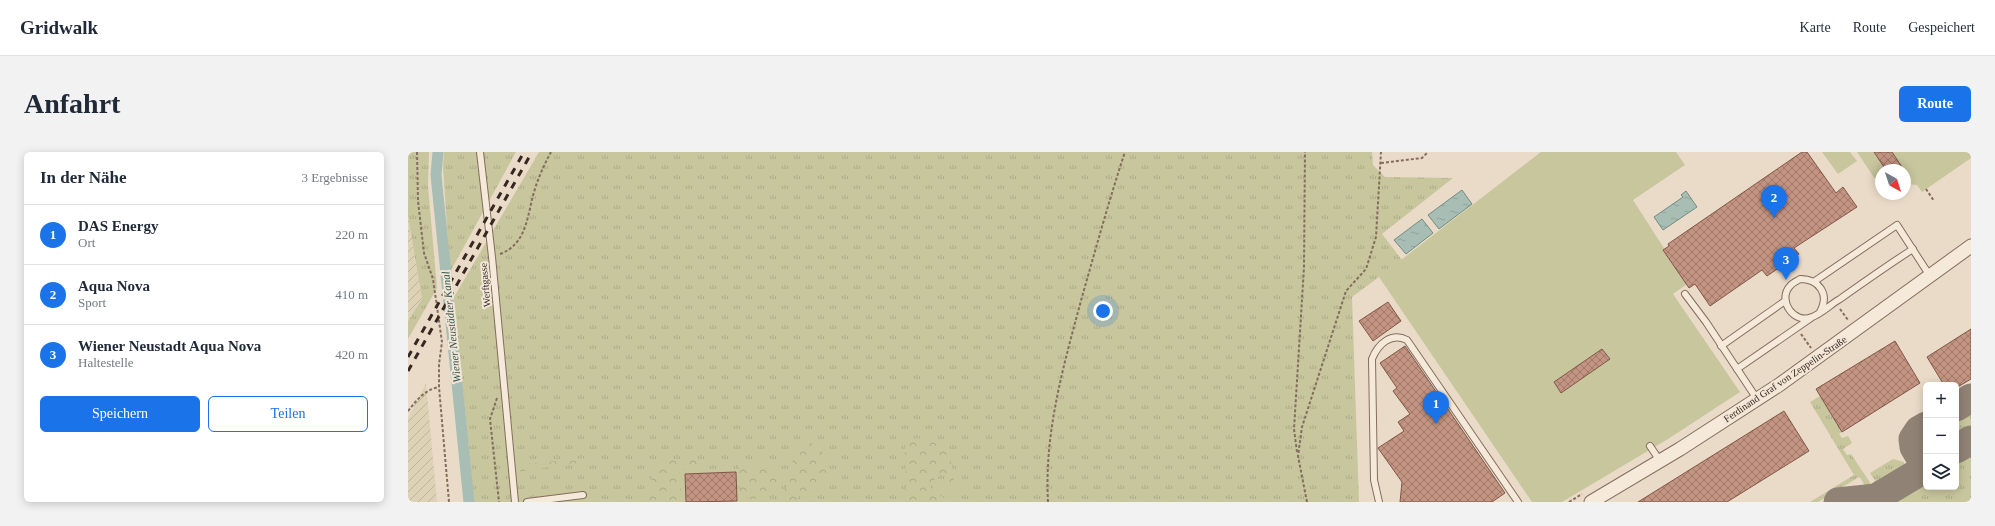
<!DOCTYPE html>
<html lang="de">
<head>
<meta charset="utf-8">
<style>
	body { margin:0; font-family:Georgia,serif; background:#f2f2f3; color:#1f2937 }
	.controls { position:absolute; right:12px; bottom:12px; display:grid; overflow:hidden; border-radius:6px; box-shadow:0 2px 10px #0003 }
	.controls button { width:36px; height:36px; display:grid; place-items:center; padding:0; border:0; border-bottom:1px solid #e0e1e3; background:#fff; color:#1f2937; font:20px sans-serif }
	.compass { position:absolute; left:1467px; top:12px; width:36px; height:36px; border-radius:50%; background:#fff; box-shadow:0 2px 10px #0003; rotate:141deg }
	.you { position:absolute; left:695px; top:159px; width:14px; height:14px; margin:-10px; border:3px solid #fff; border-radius:50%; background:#1a73e8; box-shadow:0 0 0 6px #1a73e833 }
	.badge { display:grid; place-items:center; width:26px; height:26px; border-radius:50%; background:#1a73e8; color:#fff; font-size:13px; font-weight:700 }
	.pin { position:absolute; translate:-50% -33px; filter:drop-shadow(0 1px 2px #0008) }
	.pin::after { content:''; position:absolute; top:21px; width:14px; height:12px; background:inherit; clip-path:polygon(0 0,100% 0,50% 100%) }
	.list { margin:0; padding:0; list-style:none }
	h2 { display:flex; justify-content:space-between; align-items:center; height:52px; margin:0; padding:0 16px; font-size:17px }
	h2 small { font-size:13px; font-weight:400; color:#747a83 }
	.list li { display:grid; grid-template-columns:26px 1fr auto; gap:12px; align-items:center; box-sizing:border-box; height:60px; padding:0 16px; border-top:1px solid #e0e1e3 }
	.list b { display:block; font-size:15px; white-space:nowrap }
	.list p { margin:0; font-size:13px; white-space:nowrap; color:#747a83 }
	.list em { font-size:13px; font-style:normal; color:#747a83 }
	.actions { display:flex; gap:8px; padding:12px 16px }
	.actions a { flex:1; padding:9px 0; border:1px solid #1a73e8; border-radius:6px; text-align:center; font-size:14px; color:#1a73e8 }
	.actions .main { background:#1a73e8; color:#fff }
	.icon { flex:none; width:22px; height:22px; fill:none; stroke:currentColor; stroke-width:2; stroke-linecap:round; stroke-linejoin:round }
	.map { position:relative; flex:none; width:1563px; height:350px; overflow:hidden; border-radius:6px }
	header { display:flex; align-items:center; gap:24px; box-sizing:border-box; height:56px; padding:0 20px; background:#fff; border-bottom:1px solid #e0e1e3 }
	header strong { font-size:19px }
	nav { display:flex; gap:22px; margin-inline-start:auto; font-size:14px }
	.intro { display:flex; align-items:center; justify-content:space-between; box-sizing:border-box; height:96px; padding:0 24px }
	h1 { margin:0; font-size:28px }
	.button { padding:10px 18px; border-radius:6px; background:#1a73e8; color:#fff; font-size:14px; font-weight:700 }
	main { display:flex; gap:24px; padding:0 24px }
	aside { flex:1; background:#fff; border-radius:6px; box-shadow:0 2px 10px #0003 }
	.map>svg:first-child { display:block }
</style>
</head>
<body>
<header>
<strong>Gridwalk</strong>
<nav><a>Karte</a><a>Route</a><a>Gespeichert</a></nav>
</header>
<div class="intro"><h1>Anfahrt</h1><a class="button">Route</a></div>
<main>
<aside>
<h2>In der Nähe<small>3 Ergebnisse</small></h2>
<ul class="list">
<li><span class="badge">1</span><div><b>DAS Energy</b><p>Ort</p></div><em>220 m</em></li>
<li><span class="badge">2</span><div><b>Aqua Nova</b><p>Sport</p></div><em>410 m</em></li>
<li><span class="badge">3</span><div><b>Wiener Neustadt Aqua Nova</b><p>Haltestelle</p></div><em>420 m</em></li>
</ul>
<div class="actions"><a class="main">Speichern</a><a>Teilen</a></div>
</aside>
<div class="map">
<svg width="1563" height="350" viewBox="0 0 1563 350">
	<defs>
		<pattern id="farmland-furrows" width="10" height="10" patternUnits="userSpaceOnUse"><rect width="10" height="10" fill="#ded2b6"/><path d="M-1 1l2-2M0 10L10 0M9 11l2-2" fill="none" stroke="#bfb49c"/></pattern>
		<pattern id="grass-tufts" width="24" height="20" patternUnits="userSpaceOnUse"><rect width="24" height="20" fill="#c7c69d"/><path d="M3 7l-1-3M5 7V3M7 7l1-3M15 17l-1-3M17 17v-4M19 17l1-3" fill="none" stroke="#acaa87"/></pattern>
		<pattern id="forest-crowns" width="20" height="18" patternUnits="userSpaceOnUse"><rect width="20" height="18" fill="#c7c69d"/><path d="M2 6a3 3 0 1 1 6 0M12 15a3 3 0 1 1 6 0" fill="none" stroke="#acaa87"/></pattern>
		<pattern id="water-ripples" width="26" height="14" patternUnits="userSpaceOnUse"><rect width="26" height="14" fill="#a8beb5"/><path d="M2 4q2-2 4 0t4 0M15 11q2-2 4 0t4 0" fill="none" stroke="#91a39b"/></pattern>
		<pattern id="building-cross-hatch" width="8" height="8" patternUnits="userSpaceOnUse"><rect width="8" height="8" fill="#c49482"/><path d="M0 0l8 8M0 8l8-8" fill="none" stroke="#a0796a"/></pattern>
	</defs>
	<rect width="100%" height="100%" fill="#eadbc8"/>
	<g fill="url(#farmland-furrows)">
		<polygon points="0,64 14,147 0,169"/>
		<polygon points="18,231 29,350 0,350 0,266"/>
	</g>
	<g fill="url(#grass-tufts)">
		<polygon points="0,0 21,0 20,34 29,136 0,187 0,169 14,147 0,64"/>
		<polygon points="36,0 108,0 42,120 35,15"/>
		<polygon points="131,0 964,0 965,13 977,25 1045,26 974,82 994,108 944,145 951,350 66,350 46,145"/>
		<path d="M1412,244L1434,280L1431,282L1434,286L1440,284L1444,291L1435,297L1439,303L1443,302L1463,332L1467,329L1462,321L1485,307L1496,310L1497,317L1494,321C1487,325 1467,341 1459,335C1455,333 1455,328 1451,325L1410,350H1402L1446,323L1402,250Z"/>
		<polygon points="1563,260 1563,279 1548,288 1548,269"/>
		<polygon points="1563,297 1563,350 1478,350 1518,325 1518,335 1548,335 1548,307"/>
	</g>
	<g fill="url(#forest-crowns)">
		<polygon points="521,286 541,294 546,329 553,347 551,349 538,335 537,320 520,332 526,340 543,350 498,350 497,287"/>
		<polygon points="401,289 420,305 417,333 394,341 386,350 365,350 380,334 387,296"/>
		<polygon points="178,306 182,309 108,320 108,313"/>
		<polygon points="260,307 300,309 299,317 272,318 273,350 240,350 246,313"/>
		<polygon points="331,313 372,313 368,337 345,348 332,345"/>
	</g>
	<g fill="#c7c69d">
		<polygon points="1133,0 1268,0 1277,13 1225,48 1279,132 1265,142 1332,240 1260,287 1154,350 1124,350 971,125"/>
		<polygon points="1414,0 1442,0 1449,9 1430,22"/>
		<polygon points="1449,0 1563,0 1563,6 1514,40 1509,33 1499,32 1497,34 1497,18 1473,18 1473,36"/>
	</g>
	<g fill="url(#water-ripples)" stroke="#708c81">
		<polygon points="1054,38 1064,52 1031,77 1020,63"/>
		<polygon points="1278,39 1289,55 1255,78 1246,65 1275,45 1273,43"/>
		<polygon points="1014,67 1025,81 998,102 986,88"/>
	</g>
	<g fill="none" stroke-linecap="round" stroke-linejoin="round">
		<polyline stroke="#a8beb5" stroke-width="11" points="30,0 28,23 61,350"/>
		<g stroke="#908274" stroke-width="29">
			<polyline points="1548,255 1563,246"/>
			<polyline points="1518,274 1511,278 1505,287 1506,295 1518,315"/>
			<polyline points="1548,297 1563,288"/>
			<polyline points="1430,350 1468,346 1518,316"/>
		</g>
	</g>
	<g fill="url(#building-cross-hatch)" stroke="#805647">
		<polygon points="1394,0 1399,0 1428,41 1435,35 1449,55 1386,96 1391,102 1359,124 1354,118 1302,154 1287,132 1281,136 1255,98 1261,94 1260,92"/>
		<polygon points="1466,0 1484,0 1496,18 1478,18"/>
		<polygon points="980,150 993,169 965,189 951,169"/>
		<polygon points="1563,177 1563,227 1548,236 1548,233 1536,233 1519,205"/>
		<polygon points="1487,189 1512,231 1434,280 1408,237"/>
		<polygon points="997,194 1097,341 1084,350 992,350 994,330 970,296 996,279 990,270 1002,262 985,239 989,236 972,211"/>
		<polygon points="1194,197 1202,207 1153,241 1146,230"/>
		<polygon points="1376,259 1401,299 1319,350 1230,350"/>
		<polygon points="328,320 329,349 278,350 277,322"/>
	</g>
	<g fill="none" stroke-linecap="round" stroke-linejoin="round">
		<defs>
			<g id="lane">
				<polyline points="72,0 84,105 107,350"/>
				<polyline points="1407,129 1489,73 1522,124"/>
				<polyline points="1277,142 1298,170 1349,247"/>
				<path d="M1412,160C1422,142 1411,127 1392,127C1389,129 1384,131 1382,134C1369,148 1386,173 1404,165C1413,162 1423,152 1432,147C1456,130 1480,113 1505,97"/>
				<polyline points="1313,194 1377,149"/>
				<polyline points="1329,217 1403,166"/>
				<polyline points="1242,294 1252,309"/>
				<polyline points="119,350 175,343"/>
				<path d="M971,350L966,328L964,207C970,192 983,180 999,188L1110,350"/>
			</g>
			<polyline id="street" points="1183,350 1272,297 1371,233 1563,94"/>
		</defs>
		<use href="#lane" stroke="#846d5f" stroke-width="8"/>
		<use href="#street" stroke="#846d5f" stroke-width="15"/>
		<g stroke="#846d5f" stroke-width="2" stroke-dasharray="3 2" stroke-linecap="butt">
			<polyline points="9,0 10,49 16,101 25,127 34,190 31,212 31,235 41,350"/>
			<polyline points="973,11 1014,6 1020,0"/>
			<polyline points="1518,37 1526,49"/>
			<path d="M92,102C119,92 119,64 126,40C130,26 136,13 143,0"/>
			<polyline points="1432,157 1440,168"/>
			<polyline points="1393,182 1403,196"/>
			<polyline points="89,246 82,267 91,350"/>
			<path d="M0,259C9,248 16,238 31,235"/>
			<polyline points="889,300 886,277 896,115 897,0"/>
			<path d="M640,350C636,280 656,212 674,145C688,96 701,48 717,0"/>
			<polyline points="899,350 890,304 894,275 938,139 958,117 968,85 973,0"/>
			<polyline points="1161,350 1174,342"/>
		</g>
		<use href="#lane" stroke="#f5e9da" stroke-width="6"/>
		<use href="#street" stroke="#f5e9da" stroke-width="13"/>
		<g stroke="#362821" stroke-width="3" stroke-dasharray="7 7" stroke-linecap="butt">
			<polyline points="0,205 116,0"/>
			<polyline points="0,219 124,0"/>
		</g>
	</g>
	<g text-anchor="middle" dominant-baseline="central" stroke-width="4" stroke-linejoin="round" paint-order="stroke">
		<g font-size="10" fill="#362821" stroke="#f2e6d7">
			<text transform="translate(77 133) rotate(-95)">Werftgasse</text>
			<text transform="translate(1377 227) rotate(-34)">Ferdinand Graf von Zeppelin-Straße</text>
		</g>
		<g font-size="11" font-style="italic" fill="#32544d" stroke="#f2e6d7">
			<text transform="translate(43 175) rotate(-96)">Wiener Neustädter Kanal</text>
		</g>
	</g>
</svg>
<div class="controls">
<button>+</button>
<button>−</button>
<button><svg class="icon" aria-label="layers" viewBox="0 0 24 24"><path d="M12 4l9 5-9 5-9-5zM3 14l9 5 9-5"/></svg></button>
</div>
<svg class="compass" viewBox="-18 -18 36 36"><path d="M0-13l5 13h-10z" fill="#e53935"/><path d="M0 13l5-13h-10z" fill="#747a83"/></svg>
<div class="you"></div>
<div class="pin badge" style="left:1028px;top:272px">1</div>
<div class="pin badge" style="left:1366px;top:66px">2</div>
<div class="pin badge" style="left:1378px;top:128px">3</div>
</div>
</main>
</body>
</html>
